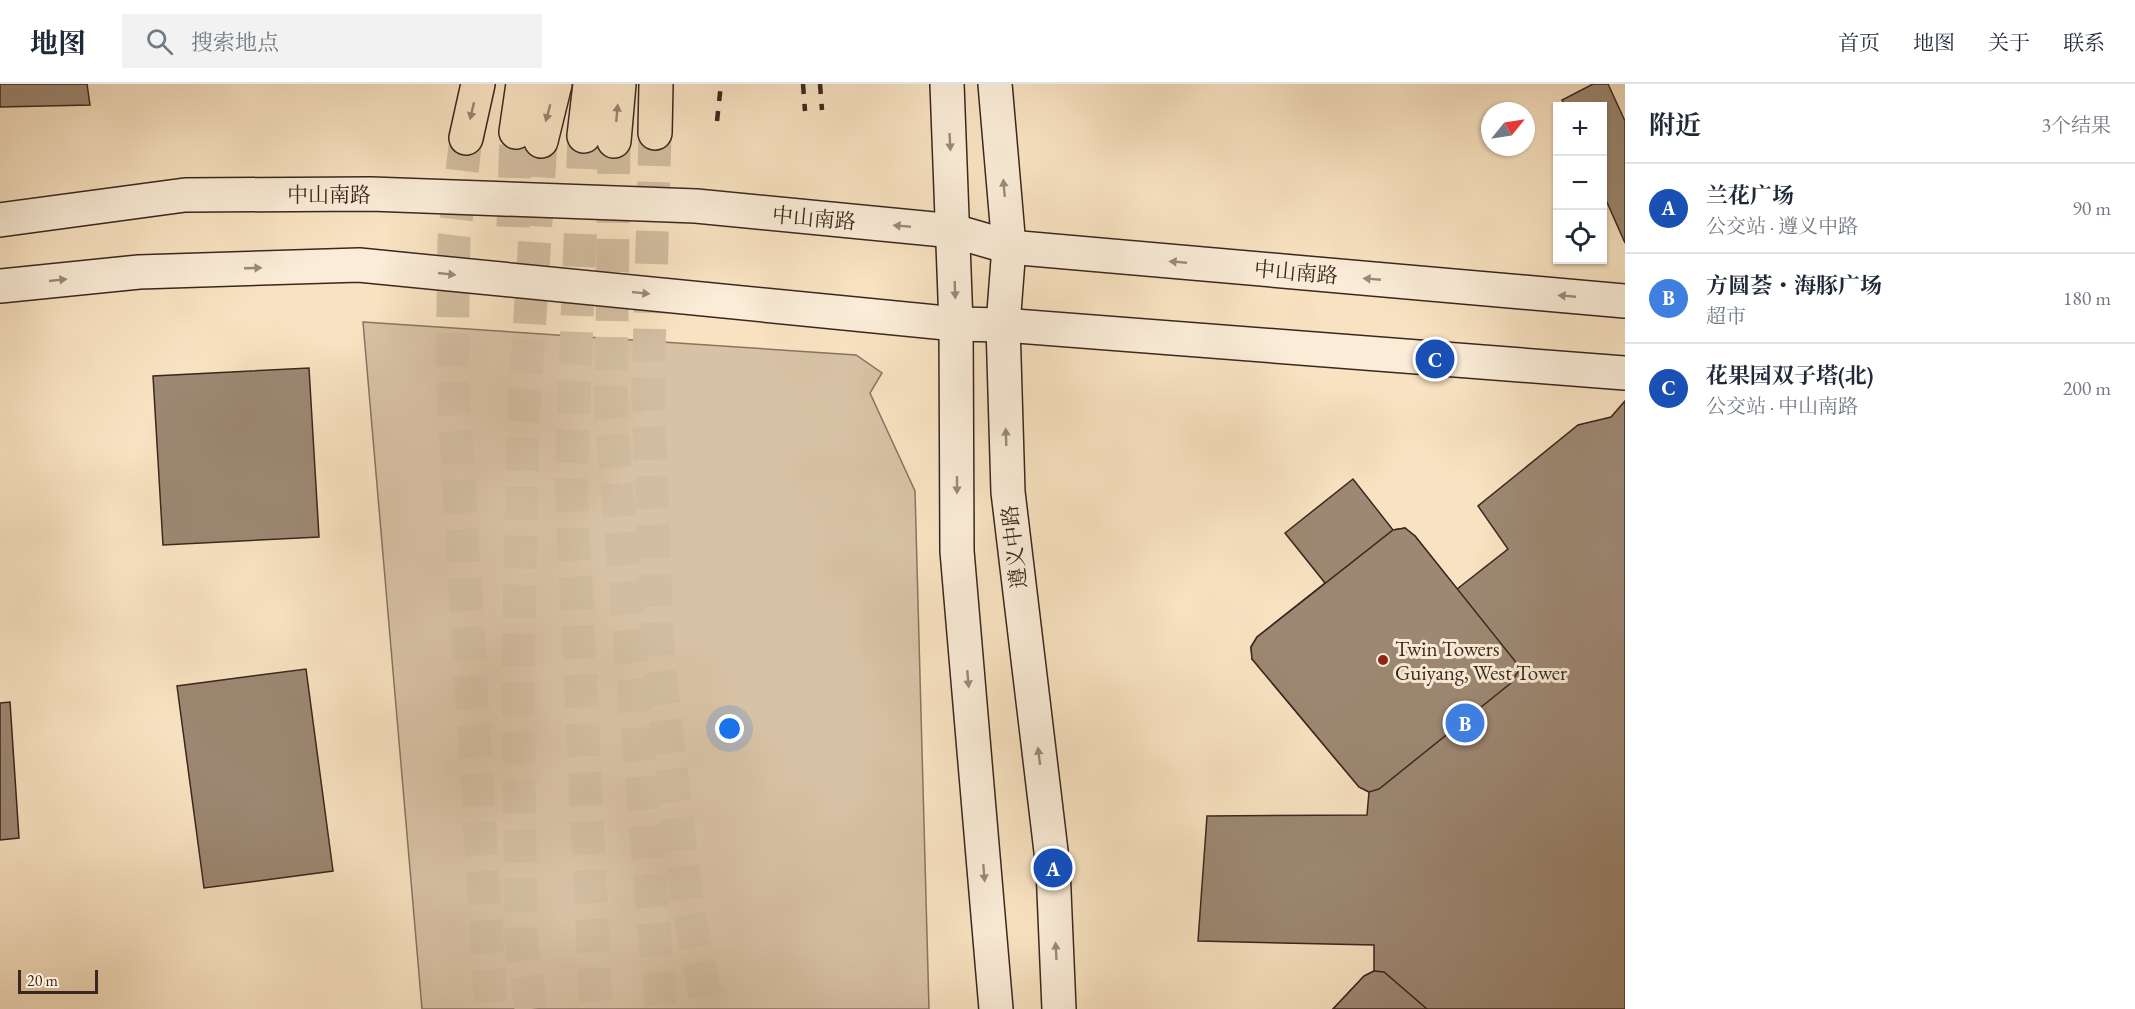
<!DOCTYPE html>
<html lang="zh">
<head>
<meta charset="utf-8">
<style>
	body { margin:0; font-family:"EB Garamond","Noto Serif SC",serif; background:#f2f2f3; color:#1f2937 }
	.controls { position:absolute; right:18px; top:18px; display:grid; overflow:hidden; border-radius:0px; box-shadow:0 2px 4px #0004 }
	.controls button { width:54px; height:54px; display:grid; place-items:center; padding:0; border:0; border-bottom:2px solid #e0e1e3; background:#fff; color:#1f2937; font:30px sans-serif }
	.compass { position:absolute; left:1481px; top:18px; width:54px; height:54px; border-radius:50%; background:#fff; box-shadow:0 2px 4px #0004; rotate:60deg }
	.scale { position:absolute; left:18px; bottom:15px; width:80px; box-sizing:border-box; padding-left:6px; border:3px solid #3a271e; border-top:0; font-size:16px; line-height:21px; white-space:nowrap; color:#3a271e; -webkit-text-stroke:4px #faecd7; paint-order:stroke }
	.you { position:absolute; left:730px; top:645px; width:21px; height:21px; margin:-15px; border:4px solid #fff; border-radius:50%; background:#1a73e8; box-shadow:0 0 0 9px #1a73e833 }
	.badge { display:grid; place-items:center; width:39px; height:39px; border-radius:50%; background:#8f2418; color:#fff; font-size:20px; font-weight:700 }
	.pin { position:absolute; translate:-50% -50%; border:3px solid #fff; box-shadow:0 2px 6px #0006 }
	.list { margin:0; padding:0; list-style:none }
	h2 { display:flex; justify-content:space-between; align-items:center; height:78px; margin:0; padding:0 24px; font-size:26px }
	h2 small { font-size:20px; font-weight:400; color:#747a83 }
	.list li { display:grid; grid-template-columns:39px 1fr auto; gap:18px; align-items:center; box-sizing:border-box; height:90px; padding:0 24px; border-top:2px solid #e0e1e3 }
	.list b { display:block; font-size:22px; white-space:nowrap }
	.list p { margin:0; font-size:20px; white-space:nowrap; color:#747a83 }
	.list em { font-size:20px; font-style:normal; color:#747a83 }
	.icon { flex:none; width:33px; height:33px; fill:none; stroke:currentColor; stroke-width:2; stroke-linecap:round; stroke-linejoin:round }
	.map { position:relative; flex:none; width:1625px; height:925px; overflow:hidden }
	header { display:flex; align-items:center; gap:36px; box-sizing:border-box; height:84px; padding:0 30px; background:#fff; border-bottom:2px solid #e0e1e3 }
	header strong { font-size:28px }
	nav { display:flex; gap:33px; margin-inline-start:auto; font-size:21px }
	.search { width:420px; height:54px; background:#f2f2f3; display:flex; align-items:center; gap:15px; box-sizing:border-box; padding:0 21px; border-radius:0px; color:#747a83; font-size:22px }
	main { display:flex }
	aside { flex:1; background:#fff }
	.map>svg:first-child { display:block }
</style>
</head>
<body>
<header>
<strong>地图</strong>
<div class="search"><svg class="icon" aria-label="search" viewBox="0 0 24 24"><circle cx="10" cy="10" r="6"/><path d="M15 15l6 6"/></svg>搜索地点</div>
<nav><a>首页</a><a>地图</a><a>关于</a><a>联系</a></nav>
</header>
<main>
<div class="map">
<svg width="1625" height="925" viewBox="0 0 1625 925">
	<rect width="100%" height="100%" fill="#f8e2c1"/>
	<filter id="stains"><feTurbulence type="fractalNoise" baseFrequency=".00333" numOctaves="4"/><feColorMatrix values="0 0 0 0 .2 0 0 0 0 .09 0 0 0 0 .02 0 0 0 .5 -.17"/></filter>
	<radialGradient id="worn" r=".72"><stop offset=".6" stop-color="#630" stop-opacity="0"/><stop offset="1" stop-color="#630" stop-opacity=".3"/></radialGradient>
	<polygon fill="#d8c2a5" stroke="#897462" stroke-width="1.5" points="363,238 856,271 882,289 870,309 915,407 929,925 422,925"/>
	<g fill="#9d8873" stroke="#3a271e" stroke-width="1.5">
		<polygon points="0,0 87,0 90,21 0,23"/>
		<polygon points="1593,0 1608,0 1625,37 1625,159 1602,107 1602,22 1565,22 1562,16"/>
		<polygon points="309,284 319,453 163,461 153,292"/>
		<polygon points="1625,317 1625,925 1333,925 1364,892 1374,887 1374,861 1198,857 1207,732 1367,731 1369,708 1359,703 1252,575 1251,563 1257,553 1325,499 1285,449 1353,395 1393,446 1405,444 1415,452 1457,505 1508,465 1478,422 1578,341 1611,333"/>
		<polygon points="1405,444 1415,452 1515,577 1518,588 1511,599 1379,705 1369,708 1359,703 1252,575 1251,563 1257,553 1393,446"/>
		<polygon points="306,585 333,787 204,804 177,602"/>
		<polygon points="10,618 19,754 0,756 0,619"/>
		<polygon points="1374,887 1384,888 1427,925 1333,925 1364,892"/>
	</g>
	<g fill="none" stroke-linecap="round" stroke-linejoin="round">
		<g stroke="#d2bda0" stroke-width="33" stroke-dasharray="33 16" stroke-linecap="butt">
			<polyline points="655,49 648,309 658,572 687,819 708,925"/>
			<polyline points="584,52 571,395 596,925"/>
			<polyline points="466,54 454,155 452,289 491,925"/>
			<polyline points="614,57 611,333 661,925"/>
			<polyline points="513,143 516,48"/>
			<polyline points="531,925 521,855 518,590 523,344 541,57"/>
		</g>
		<defs>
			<g id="secondary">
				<polyline points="947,0 956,240 957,467 996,925"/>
				<polyline points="995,0 1009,163 1003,241 1008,408 1053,784 1059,925"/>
				<polyline points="0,136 185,111 371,110 696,122 954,147 1009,163 1625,217"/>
				<polyline points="0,202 139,188 359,181 956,240 1003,241 1625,289"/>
			</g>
			<g id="highway">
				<polyline points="516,48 523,0"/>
				<polyline points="655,49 656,0"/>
				<polyline points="584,52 590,0"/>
				<polyline points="466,54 478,0"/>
				<polyline points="541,57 555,0"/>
				<polyline points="614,57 619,0"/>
			</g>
		</defs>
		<use href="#secondary" stroke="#3a271e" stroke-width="36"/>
		<use href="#highway" stroke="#3a271e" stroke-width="36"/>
		<use href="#secondary" stroke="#faecd7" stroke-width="33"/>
		<use href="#highway" stroke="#f8e2c1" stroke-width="33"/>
		<g stroke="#3a271e" stroke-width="4.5" stroke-dasharray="10 10" stroke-linecap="butt">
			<polyline points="803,0 805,27"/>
			<polyline points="820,0 822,26"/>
			<polyline points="717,37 721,0"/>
		</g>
	</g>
	<defs><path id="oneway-solid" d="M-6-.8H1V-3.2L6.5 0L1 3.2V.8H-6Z" transform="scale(1.5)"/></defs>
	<g fill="#998470">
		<use href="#oneway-solid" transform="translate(472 27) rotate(103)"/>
		<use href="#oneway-solid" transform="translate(548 29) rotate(105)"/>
		<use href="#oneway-solid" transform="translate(617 29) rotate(-85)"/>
	</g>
	<g fill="#9a8a7a">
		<use href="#oneway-solid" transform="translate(950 58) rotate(87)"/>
		<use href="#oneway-solid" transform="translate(1004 104) rotate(-95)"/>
		<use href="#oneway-solid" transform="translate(902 142) rotate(-175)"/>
		<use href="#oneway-solid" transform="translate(1178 178) rotate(-175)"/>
		<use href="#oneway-solid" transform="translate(253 184) rotate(-2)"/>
		<use href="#oneway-solid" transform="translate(447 190) rotate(6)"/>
		<use href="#oneway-solid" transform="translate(1372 195) rotate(-175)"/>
		<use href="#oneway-solid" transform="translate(58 196) rotate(-6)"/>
		<use href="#oneway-solid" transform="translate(955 206) rotate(88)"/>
		<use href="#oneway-solid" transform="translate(641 209) rotate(6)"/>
		<use href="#oneway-solid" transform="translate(1567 212) rotate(-175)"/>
		<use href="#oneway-solid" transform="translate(1006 353) rotate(-92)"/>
		<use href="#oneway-solid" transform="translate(957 401) rotate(90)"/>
		<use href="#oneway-solid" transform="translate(968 595) rotate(85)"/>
		<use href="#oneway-solid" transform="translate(1039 672) rotate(-97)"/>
		<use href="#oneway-solid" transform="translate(984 789) rotate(85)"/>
		<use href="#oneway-solid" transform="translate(1056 867) rotate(-93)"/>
	</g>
	<circle fill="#8f2418" stroke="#faecd7" stroke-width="2" cx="1383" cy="576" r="6"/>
	<g text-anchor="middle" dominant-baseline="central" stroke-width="6" stroke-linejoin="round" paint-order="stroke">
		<g font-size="21" fill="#3a271e" stroke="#faecd7">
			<text x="329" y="110">中山南路</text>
			<text transform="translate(814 134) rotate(5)">中山南路</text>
			<text transform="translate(1296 188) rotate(5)">中山南路</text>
			<text transform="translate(1014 463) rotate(-97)">遵义中路</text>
		</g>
		<g font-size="21" fill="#3a271e" stroke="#faecd7" text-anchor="start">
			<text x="1395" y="564">Twin Towers<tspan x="1395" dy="24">Guiyang, West Tower</tspan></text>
		</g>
	</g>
	<rect width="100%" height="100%" filter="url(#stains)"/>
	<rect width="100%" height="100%" fill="url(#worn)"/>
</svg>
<div class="controls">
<button>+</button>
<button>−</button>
<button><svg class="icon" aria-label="locate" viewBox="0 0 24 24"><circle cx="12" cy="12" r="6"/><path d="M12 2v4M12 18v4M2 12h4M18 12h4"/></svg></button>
</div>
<svg class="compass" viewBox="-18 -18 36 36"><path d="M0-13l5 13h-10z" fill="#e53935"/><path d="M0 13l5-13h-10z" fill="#747a83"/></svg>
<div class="scale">20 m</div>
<div class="you"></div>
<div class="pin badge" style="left:1053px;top:784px;background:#1a4fb4">A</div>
<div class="pin badge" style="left:1465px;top:639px;background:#3f7fe0">B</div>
<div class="pin badge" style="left:1435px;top:275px;background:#1a4fb4">C</div>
</div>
<aside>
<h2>附近<small>3个结果</small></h2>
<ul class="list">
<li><span class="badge" style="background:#1a4fb4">A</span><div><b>兰花广场</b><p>公交站 · 遵义中路</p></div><em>90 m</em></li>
<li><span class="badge" style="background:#3f7fe0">B</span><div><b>方圆荟・海豚广场</b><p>超市</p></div><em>180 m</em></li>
<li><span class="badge" style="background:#1a4fb4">C</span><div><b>花果园双子塔(北)</b><p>公交站 · 中山南路</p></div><em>200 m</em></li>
</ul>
</aside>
</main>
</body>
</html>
